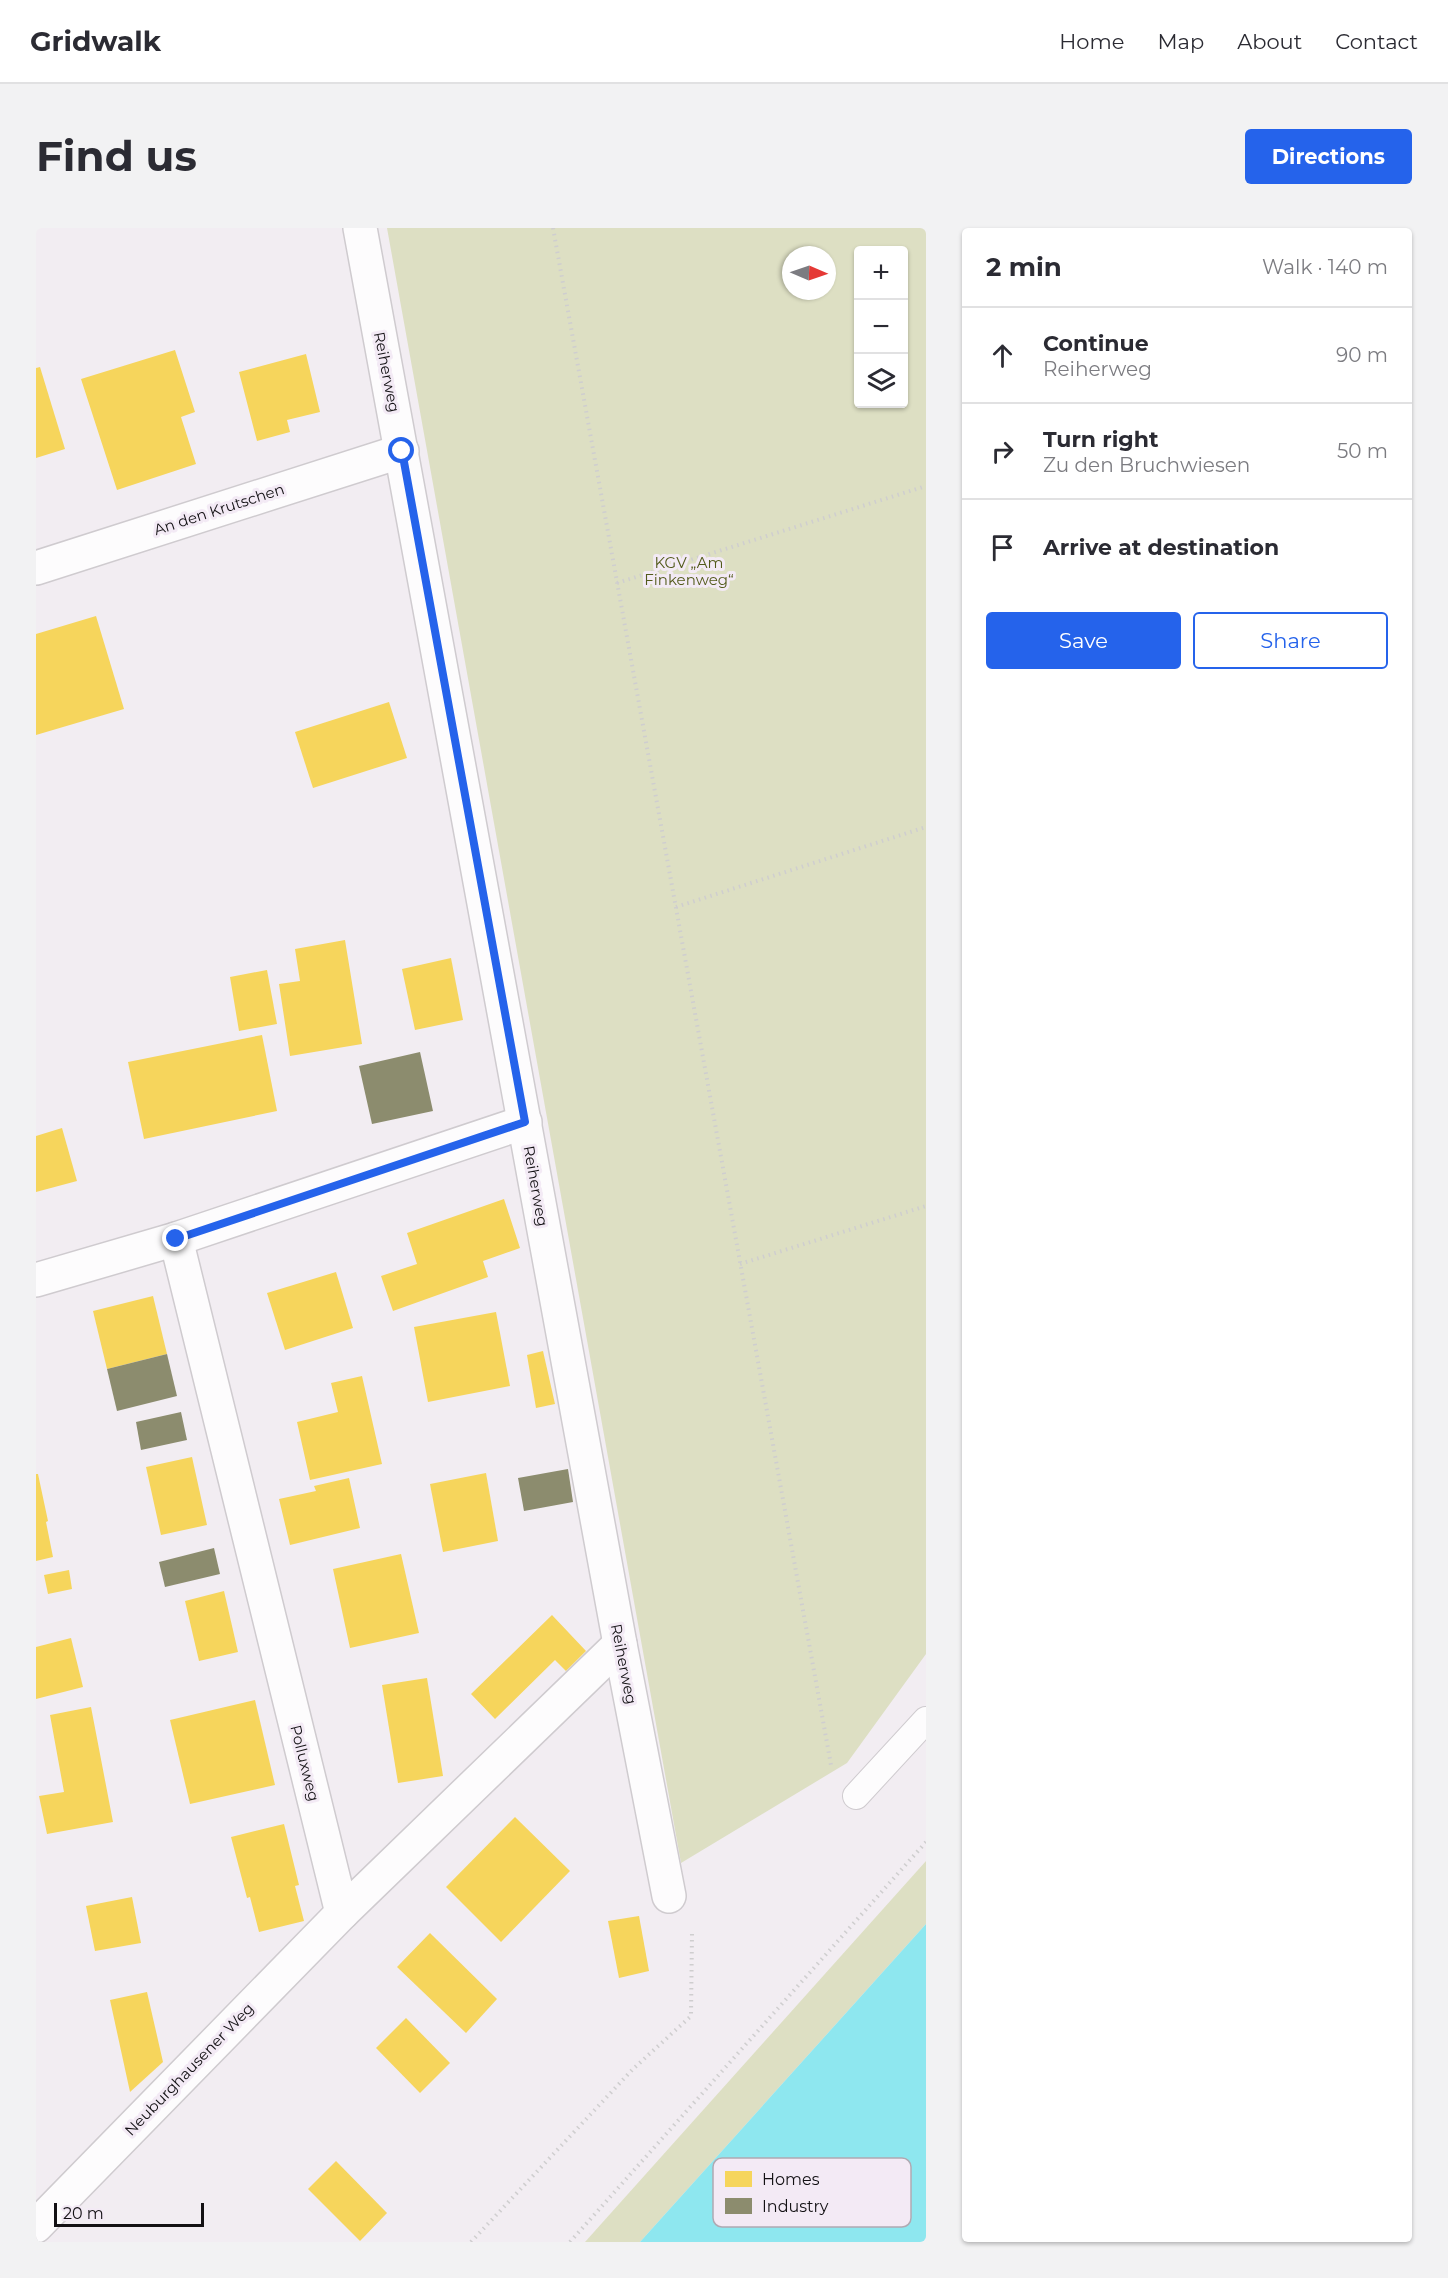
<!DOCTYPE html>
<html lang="en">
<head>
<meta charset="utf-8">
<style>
	body { margin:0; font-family:Montserrat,sans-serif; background:#f2f2f3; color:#2b2b33 }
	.controls { position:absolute; right:18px; top:18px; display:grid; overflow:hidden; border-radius:6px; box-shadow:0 2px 4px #0004 }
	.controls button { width:54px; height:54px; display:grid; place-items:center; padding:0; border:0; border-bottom:2px solid #e1e1e2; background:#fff; color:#2b2b33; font:30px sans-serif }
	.compass { position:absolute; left:746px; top:18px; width:54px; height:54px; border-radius:50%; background:#fff; box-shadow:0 2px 4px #0004; rotate:92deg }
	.scale { position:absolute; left:18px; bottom:15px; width:150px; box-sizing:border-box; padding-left:6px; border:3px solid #131114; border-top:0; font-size:16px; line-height:21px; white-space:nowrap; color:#131114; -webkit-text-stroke:4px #f3eaf5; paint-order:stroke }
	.stop { position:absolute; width:18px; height:18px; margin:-14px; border:4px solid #2563eb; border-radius:50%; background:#fff }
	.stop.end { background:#2563eb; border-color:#fff; box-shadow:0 2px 6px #0008 }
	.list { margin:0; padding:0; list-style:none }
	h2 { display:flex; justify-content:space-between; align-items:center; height:78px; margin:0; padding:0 24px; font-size:26px }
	h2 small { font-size:20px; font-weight:400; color:#7c7c81 }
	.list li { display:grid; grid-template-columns:39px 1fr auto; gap:18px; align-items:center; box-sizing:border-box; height:96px; padding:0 24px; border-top:2px solid #e1e1e2 }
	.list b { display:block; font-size:22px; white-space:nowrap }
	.list p { margin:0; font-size:20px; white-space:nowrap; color:#7c7c81 }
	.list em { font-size:20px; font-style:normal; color:#7c7c81 }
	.actions { display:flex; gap:12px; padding:18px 24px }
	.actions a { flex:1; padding:14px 0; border:2px solid #2563eb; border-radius:6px; text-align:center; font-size:21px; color:#2563eb }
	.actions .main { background:#2563eb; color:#fff }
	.icon { flex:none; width:33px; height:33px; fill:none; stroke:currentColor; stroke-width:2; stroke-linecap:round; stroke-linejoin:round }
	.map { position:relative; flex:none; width:890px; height:2014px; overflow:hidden; border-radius:6px }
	header { display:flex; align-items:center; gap:36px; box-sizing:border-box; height:84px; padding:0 30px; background:#fff; border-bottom:2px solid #e1e1e2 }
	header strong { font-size:28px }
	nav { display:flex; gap:33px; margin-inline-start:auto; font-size:21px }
	.intro { display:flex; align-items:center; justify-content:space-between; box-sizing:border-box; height:144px; padding:0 36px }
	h1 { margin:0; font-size:42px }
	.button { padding:15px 27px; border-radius:6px; background:#2563eb; color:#fff; font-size:21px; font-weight:700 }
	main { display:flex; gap:36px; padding:0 36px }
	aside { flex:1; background:#fff; border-radius:6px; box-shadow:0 2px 4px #0004 }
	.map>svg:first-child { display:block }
</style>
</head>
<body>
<header>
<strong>Gridwalk</strong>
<nav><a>Home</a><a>Map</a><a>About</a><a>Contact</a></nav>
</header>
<div class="intro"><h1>Find us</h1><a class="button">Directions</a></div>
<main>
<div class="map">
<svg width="890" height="2014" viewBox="0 0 890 2014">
	<rect width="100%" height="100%" fill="#f2edf2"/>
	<g fill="#dddfc3" fill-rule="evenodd">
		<path d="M351,0H890V1426L811,1535L645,1635ZM822,22H868V176H822ZM755,27H791V63H755Z"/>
		<polygon points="890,1633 890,1696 604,2014 549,2014"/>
	</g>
	<polygon fill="#8ee7ef" points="890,1696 890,2014 604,2014"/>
	<g fill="#f6d55c">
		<polygon points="139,122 159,184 145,189 160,236 81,262 45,151"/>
		<polygon points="270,126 284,184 251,192 254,204 221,213 203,144"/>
		<polygon points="4,139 29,221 0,230 0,140"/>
		<polygon points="60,388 88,481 0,507 0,406"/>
		<polygon points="353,474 371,530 277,560 259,504"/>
		<polygon points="309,712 326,816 254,828 243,756 264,753 259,721"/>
		<polygon points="415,730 427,792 379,802 366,741"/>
		<polygon points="231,742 241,796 203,803 194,749"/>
		<polygon points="226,807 241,883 108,911 92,834"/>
		<polygon points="26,900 41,953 0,964 0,908"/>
		<polygon points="468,971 484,1020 447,1033 452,1049 357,1083 345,1048 381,1036 371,1005"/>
		<polygon points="300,1044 317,1100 249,1122 231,1065"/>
		<polygon points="117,1068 131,1126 71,1141 57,1083"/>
		<polygon points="460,1084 474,1158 392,1174 378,1099"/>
		<polygon points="507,1123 519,1176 500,1180 491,1127"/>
		<polygon points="326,1148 346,1236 274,1252 261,1194 302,1184 295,1155"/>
		<polygon points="156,1229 171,1297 125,1307 110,1239"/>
		<polygon points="450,1245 462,1313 407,1324 394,1256"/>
		<polygon points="0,1246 2,1246 12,1293 10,1294 17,1329 0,1333"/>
		<polygon points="313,1250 324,1300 254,1317 243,1271 280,1263 278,1258"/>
		<polygon points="365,1326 383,1405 314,1420 297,1341"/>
		<polygon points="33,1342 36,1361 12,1366 8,1347"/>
		<polygon points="188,1363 202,1424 163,1433 149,1373"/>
		<polygon points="516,1387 550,1423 530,1443 519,1432 459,1491 435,1466"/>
		<polygon points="35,1410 47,1459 0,1471 0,1419"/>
		<polygon points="391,1450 407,1548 362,1555 346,1457"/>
		<polygon points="219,1472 239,1557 154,1576 134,1492"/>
		<polygon points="55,1479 77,1594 11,1606 3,1568 28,1564 14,1487"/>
		<polygon points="479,1589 534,1643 465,1714 410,1659"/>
		<polygon points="248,1596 263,1657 259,1658 268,1693 223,1704 214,1669 211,1670 195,1609"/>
		<polygon points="96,1669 105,1715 59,1723 50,1678"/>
		<polygon points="603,1688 613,1743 583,1750 572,1693"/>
		<polygon points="394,1705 461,1771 430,1805 361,1739"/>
		<polygon points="111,1764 127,1834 94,1864 74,1772"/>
		<polygon points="370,1790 414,1835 384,1865 340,1820"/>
		<polygon points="300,1933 351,1985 324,2013 272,1961"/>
	</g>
	<g fill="#8c8c6e">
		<polygon points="384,824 397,883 336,896 323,838"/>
		<polygon points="131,1126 141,1168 81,1183 71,1141"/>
		<polygon points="145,1184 151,1212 105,1222 100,1194"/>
		<polygon points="532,1241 537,1274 488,1283 482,1250"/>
		<polygon points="178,1320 184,1346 129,1359 123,1334"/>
	</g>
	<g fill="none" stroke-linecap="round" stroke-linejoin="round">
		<defs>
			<polyline id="service" points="820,1568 890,1492"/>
			<g id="minor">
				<polyline points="324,0 584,1416 633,1668"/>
				<polyline points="0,340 366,223"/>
				<polyline points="140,1011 306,1685 584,1416"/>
				<polyline points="0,1052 140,1011 489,894"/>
				<polyline points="0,1998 306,1685"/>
			</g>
		</defs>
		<use href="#service" stroke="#cfcbcf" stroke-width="28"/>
		<use href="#minor" stroke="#cfcbcf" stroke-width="36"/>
		<g stroke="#cfcecf" stroke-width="4" stroke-dasharray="1.5 4.5" stroke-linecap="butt">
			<polyline points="517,0 795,1537"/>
			<polyline points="581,355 890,258"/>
			<polyline points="640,679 890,599"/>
			<polyline points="704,1036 890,978"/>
			<polyline points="435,2014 597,1841 655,1788 656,1705"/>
			<polyline points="534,2014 890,1614"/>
		</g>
		<use href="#service" stroke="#fdfcfd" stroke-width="26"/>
		<use href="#minor" stroke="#fdfcfd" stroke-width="33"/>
	</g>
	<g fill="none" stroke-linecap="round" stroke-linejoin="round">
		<polyline stroke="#2563eb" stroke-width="8" points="140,1011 489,894 366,223"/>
	</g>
	<g text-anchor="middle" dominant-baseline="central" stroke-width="6" stroke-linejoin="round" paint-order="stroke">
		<g font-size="15" fill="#131114" stroke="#f3eaf5">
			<text transform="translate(351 144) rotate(79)">Reiherweg</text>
			<text transform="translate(183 281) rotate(-18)">An den Krutschen</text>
			<text transform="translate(500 958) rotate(80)">Reiherweg</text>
			<text transform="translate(588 1436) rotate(79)">Reiherweg</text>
			<text transform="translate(269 1535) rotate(76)">Polluxweg</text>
			<text transform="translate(153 1841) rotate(-46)">Neuburghausener Weg</text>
		</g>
		<g font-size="15" fill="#525a1a" stroke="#f3eaf5">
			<text x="653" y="334">KGV „Am<tspan x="653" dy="17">Finkenweg“</tspan></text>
		</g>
	</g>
	<rect x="677" y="1930" width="198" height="69" rx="9" fill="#f3eaf5" stroke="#b0a9b2" stroke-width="1.5"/>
	<rect x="689" y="1943" width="27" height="16" fill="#f6d55c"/>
	<rect x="689" y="1970" width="27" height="16" fill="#8c8c6e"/>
	<g font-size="16" fill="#131114">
		<text x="726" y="1957">Homes</text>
		<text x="726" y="1984">Industry</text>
	</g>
</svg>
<div class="controls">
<button>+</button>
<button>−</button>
<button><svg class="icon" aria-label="layers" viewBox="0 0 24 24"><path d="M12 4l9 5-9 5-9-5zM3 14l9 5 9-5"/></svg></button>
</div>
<svg class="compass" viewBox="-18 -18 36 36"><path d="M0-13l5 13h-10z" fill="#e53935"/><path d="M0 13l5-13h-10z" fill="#7c7c81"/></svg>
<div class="scale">20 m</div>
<div class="stop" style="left:366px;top:223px"></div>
<div class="stop end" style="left:140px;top:1011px"></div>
</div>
<aside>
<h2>2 min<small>Walk · 140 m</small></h2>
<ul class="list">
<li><svg class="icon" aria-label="ahead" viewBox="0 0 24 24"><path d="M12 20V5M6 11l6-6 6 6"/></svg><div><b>Continue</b><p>Reiherweg</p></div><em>90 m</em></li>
<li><svg class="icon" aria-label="right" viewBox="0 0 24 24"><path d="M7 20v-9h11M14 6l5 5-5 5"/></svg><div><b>Turn right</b><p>Zu den Bruchwiesen</p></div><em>50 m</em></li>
<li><svg class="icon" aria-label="arrive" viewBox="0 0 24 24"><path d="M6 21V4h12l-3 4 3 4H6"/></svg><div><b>Arrive at destination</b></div></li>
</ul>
<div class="actions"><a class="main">Save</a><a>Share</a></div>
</aside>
</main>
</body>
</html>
